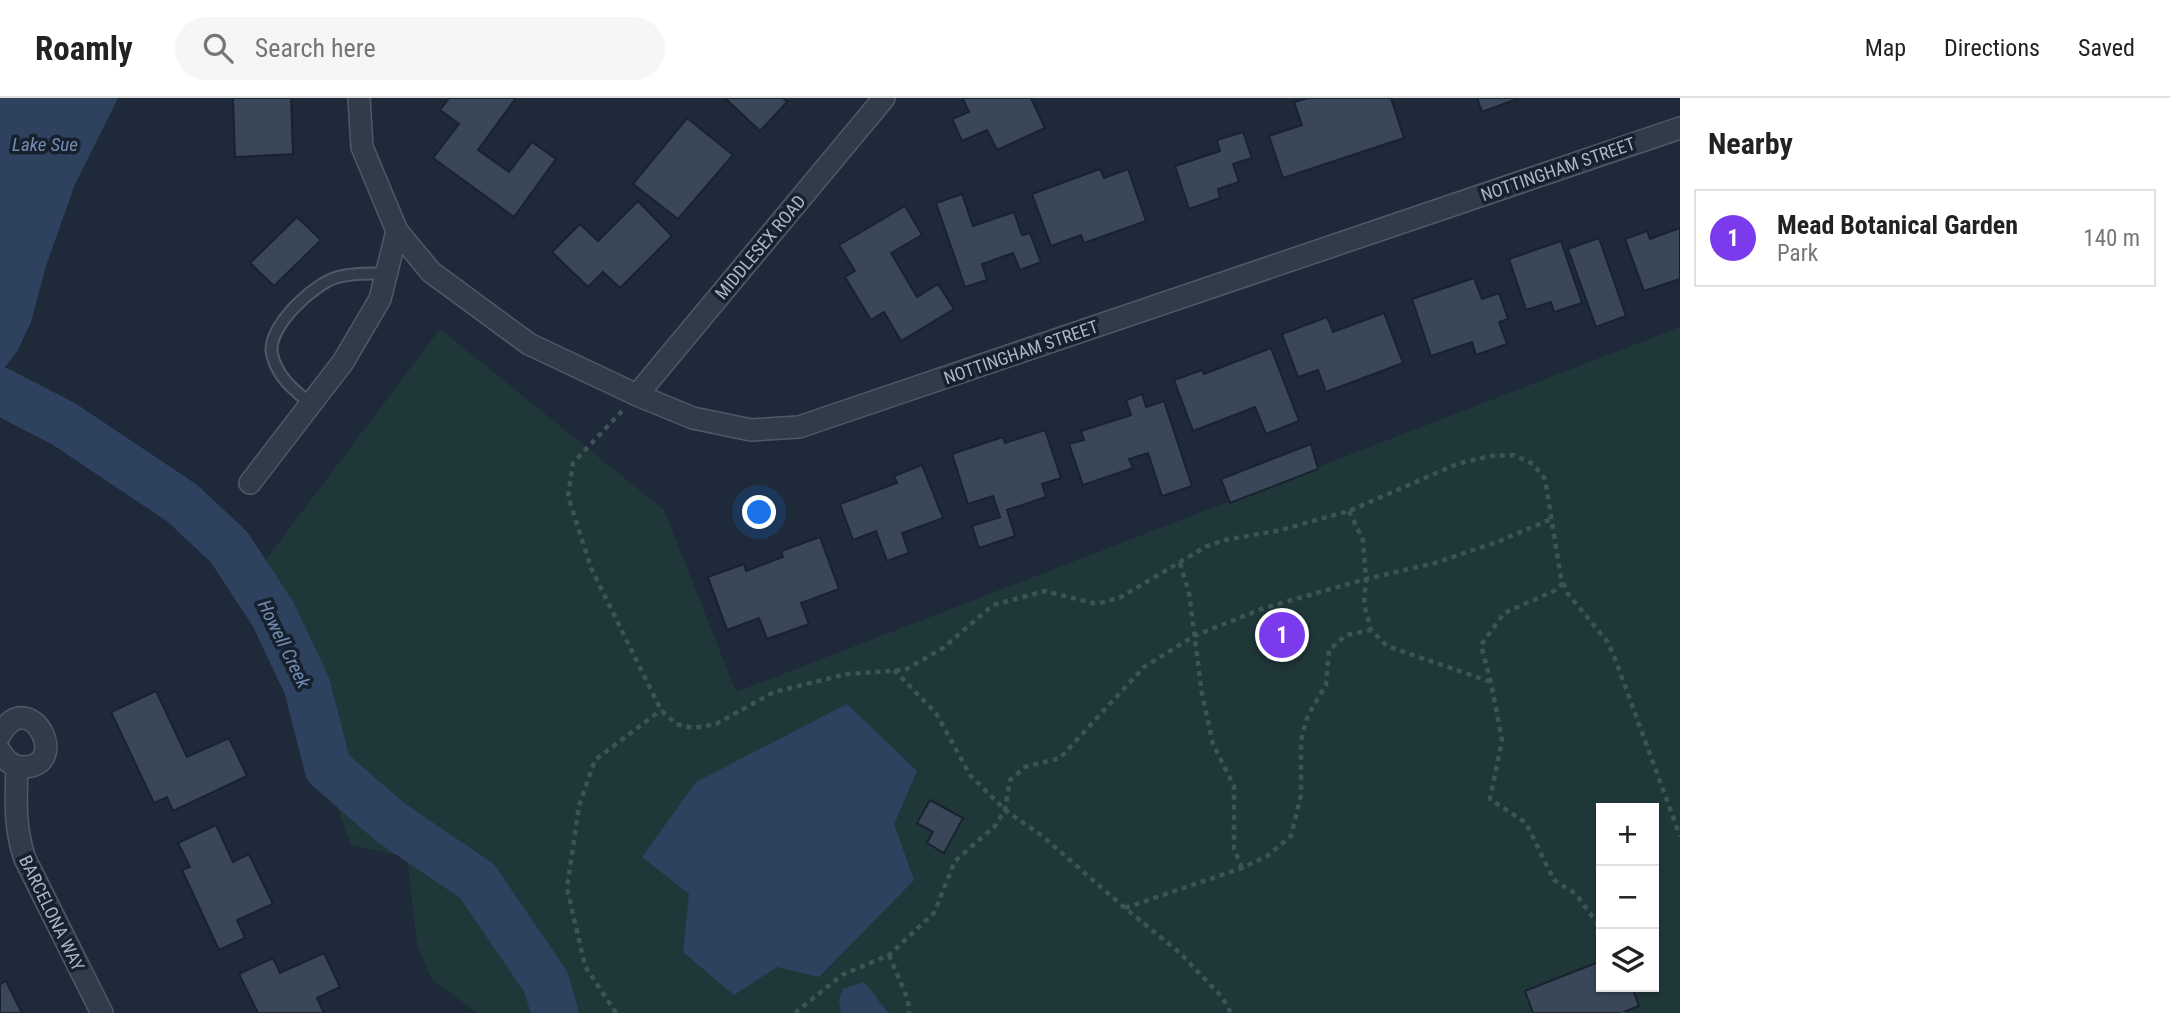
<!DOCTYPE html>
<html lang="en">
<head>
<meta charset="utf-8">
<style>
	body { margin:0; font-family:"Roboto Condensed",sans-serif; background:#f6f6f6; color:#222 }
	.controls { position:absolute; right:21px; bottom:21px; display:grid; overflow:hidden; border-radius:0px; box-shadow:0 2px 5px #0004 }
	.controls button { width:63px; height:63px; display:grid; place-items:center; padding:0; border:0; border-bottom:2px solid #e0e0e0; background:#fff; color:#222; font:35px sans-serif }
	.you { position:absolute; left:760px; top:415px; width:24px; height:24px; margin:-18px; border:5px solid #fff; border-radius:50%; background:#1a73e8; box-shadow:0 0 0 10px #1a73e833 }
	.badge { display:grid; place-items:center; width:46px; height:46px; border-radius:50%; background:#7c3aed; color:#fff; font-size:23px; font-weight:700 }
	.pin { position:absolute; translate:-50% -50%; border:4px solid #fff; box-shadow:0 2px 7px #0006 }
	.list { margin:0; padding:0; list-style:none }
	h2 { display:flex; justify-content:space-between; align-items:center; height:91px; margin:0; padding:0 28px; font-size:30px }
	h2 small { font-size:23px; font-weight:400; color:#767676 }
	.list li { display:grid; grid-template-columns:46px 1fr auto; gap:21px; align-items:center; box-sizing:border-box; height:98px; margin:0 14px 14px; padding:0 14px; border:2px solid #e0e0e0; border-radius:0px }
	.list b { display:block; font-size:26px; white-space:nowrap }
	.list p { margin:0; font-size:23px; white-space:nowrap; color:#767676 }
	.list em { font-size:23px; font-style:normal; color:#767676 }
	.icon { flex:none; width:38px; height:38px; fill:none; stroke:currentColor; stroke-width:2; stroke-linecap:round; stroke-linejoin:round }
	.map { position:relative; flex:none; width:1680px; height:915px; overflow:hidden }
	header { display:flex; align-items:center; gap:42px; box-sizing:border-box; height:98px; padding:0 35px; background:#fff; border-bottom:2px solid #e0e0e0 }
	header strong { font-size:33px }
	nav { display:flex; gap:38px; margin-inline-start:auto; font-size:24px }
	.search { width:490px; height:63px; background:#f6f6f6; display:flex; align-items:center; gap:18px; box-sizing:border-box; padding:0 24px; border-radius:38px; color:#767676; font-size:26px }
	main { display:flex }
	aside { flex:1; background:#fff }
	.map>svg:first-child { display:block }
</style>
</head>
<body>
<header>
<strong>Roamly</strong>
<div class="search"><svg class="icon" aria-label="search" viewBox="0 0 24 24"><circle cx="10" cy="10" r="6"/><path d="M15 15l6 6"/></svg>Search here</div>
<nav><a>Map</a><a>Directions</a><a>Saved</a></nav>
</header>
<main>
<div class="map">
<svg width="1680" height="915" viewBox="0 0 1680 915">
	<rect width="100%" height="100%" fill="#1e2939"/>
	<path fill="#20373a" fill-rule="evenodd" d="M1680,229V915H478L432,882L417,846L407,759L351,747L252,480L440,231L664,412L736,594ZM1601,710H1654V889H1601Z"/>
	<g fill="#2e4260">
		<polygon points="0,0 118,0 75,86 46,168 31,224 17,254 0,275"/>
		<polygon points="847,606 917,673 894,726 914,782 819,879 777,869 734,897 683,854 689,796 642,759 696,684"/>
		<path d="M863,884C874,893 879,906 889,915H841L839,902L843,891Z"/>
	</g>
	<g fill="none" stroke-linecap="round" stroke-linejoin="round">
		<polyline stroke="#2e4260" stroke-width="47" points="0,293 64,326 182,405 229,449 273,516 307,588 328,670 390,724 477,783 546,884 555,915"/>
	</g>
	<g fill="#394759" stroke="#19222f" stroke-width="2">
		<polygon points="233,0 291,0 293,56 235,59"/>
		<polygon points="449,0 516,0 478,52 509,74 532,44 556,61 514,119 433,60 459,26 440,12"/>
		<polygon points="725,0 783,0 787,4 760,33"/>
		<polygon points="1031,0 1045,30 997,52 987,32 962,43 952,21 969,14 963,1 964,0"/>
		<polygon points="1308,0 1391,0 1404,40 1283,80 1269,38 1302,27 1294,4"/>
		<polygon points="1477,0 1516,0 1517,1 1482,14"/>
		<polygon points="687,20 733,57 678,121 633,86"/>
		<polygon points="1243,34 1252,60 1233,66 1239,84 1218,91 1220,100 1189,111 1175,68 1220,53 1217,42"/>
		<polygon points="1100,71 1104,80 1128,71 1146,123 1084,145 1081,137 1051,148 1032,96"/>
		<polygon points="962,96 973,128 1014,114 1022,137 1030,135 1041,164 1020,172 1013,155 982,166 987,182 965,189 936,105"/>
		<polygon points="638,103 672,138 620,190 603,174 588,189 552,154 580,126 598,143"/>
		<polygon points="905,108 922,137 891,155 917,199 938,186 954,211 901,243 884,214 871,222 845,179 855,173 839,147"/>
		<polygon points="297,119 321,142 274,188 250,165"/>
		<polygon points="1680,130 1680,181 1644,193 1625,141 1647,133 1650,141"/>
		<polygon points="1599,140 1626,218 1596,229 1568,151"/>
		<polygon points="1561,143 1582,205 1554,214 1551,204 1526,212 1509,161"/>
		<polygon points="1474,180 1482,201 1499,195 1508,221 1499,224 1507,246 1476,257 1472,244 1431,258 1412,201"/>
		<polygon points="1384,215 1403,265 1326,294 1318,272 1298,279 1282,236 1327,219 1333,234"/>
		<polygon points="1271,250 1299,323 1266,336 1255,309 1193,333 1174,282 1202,272 1204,276"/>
		<polygon points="1142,296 1146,309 1164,303 1192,388 1162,398 1148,355 1129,361 1133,370 1083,387 1069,346 1084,342 1081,333 1131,317 1126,302"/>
		<polygon points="1045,332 1061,380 1042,386 1046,399 1007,412 1015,438 979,450 972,428 1000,419 993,398 968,406 952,356 1003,339 1005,345"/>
		<polygon points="1311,346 1318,371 1230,405 1221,381"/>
		<polygon points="922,367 943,420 902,435 909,455 887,463 876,433 853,442 840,406 897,385 894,378"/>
		<polygon points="820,439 839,491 801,505 809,526 767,541 759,520 727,532 708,479 744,466 746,473 783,459 781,453"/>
		<polygon points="156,593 187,659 229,640 247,678 173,713 167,699 154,705 111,614"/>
		<polygon points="930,702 963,720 944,755 927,745 933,734 917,725"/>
		<polygon points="216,727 233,764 249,756 273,806 237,822 245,840 219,852 182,772 190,769 178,745"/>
		<polygon points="324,855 340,889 317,900 324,915 258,915 239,876 273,860 280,875"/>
		<polygon points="1601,863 1601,889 1632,889 1639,908 1621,915 1533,915 1525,893"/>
		<polygon points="6,883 22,915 0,915 0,886"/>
	</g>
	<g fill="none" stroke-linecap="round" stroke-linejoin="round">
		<defs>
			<path id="service" d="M311,306C294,292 277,279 272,256C266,230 314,185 338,179C354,175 370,175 386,176"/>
			<g id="minor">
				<polyline points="359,0 362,49 397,133 431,174 529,246 637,297 693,320 751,332 799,329 1680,30"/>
				<polyline points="637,297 884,0"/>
				<polyline points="250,385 343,264 380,201 397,133"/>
				<path d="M0,637C30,584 74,671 21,669C11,668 5,662 0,653"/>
				<path d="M17,669C16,701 14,730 25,761L102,915"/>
			</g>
		</defs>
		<use href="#service" stroke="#4f5967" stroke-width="14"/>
		<use href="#minor" stroke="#4f5967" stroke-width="24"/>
		<g stroke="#3d5457" stroke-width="4.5" stroke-dasharray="5 5" stroke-linecap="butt">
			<polyline points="622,313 573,365 568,398 591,470 661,612 676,626 693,630 716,626 774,594 847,576 905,572 943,550 993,507 1045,493 1097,506 1121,499 1207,448 1225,442 1281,432 1349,413 1457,366 1490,358 1514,357 1533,366 1545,381 1561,480 1568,496 1607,543 1614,558 1680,738"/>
			<polyline points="1349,413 1363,442 1366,481 1364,506 1371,532 1387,548 1491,584"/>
			<polyline points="1180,465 1189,495 1202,596 1213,646 1234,688 1234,751 1242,770"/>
			<polyline points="1563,485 1554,493 1504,515 1481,547 1491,585 1502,642 1490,701 1526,725 1554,782 1576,796 1597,825 1601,863"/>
			<polyline points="894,572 936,615 970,677 1005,712 1041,737 1125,810 1180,855 1222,899 1231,915"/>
			<polyline points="1125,810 1242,770 1267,758 1291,738 1301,697 1301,642 1308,617 1326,587 1329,552 1346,537 1371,532"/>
			<polyline points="889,857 908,902 909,915"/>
			<polyline points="1623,914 1623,915"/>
			<polyline points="616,915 585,868 567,790 579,708 595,662 661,612"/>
			<polyline points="795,915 842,877 889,857 934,815 955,763 995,728 1005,712 1010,682 1025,669 1060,660 1144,569 1194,538 1264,510 1366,481 1435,465 1497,444 1551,421"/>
		</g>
		<use href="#service" stroke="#323b49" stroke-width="10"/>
		<use href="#minor" stroke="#323b49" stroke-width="21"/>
	</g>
	<g text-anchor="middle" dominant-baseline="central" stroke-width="7" stroke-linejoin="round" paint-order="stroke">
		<g font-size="18" fill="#acb6c6" stroke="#17202d">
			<text transform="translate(1558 71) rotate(-19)">NOTTINGHAM STREET</text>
			<text transform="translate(760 149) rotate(-50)">MIDDLESEX ROAD</text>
			<text transform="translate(1021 254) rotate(-19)">NOTTINGHAM STREET</text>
			<text transform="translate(52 815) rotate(64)">BARCELONA WAY</text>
		</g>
		<g font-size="19" font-style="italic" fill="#718cb2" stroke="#17202d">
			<text x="45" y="46">Lake Sue</text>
			<text transform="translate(284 546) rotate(64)">Howell Creek</text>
		</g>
	</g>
</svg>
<div class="controls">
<button>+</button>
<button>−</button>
<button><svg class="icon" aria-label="layers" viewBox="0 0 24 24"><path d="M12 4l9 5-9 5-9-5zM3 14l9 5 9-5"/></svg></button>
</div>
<div class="you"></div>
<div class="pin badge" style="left:1282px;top:537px">1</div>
</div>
<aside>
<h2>Nearby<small></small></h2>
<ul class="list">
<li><span class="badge">1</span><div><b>Mead Botanical Garden</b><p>Park</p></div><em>140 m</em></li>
</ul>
</aside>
</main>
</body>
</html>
